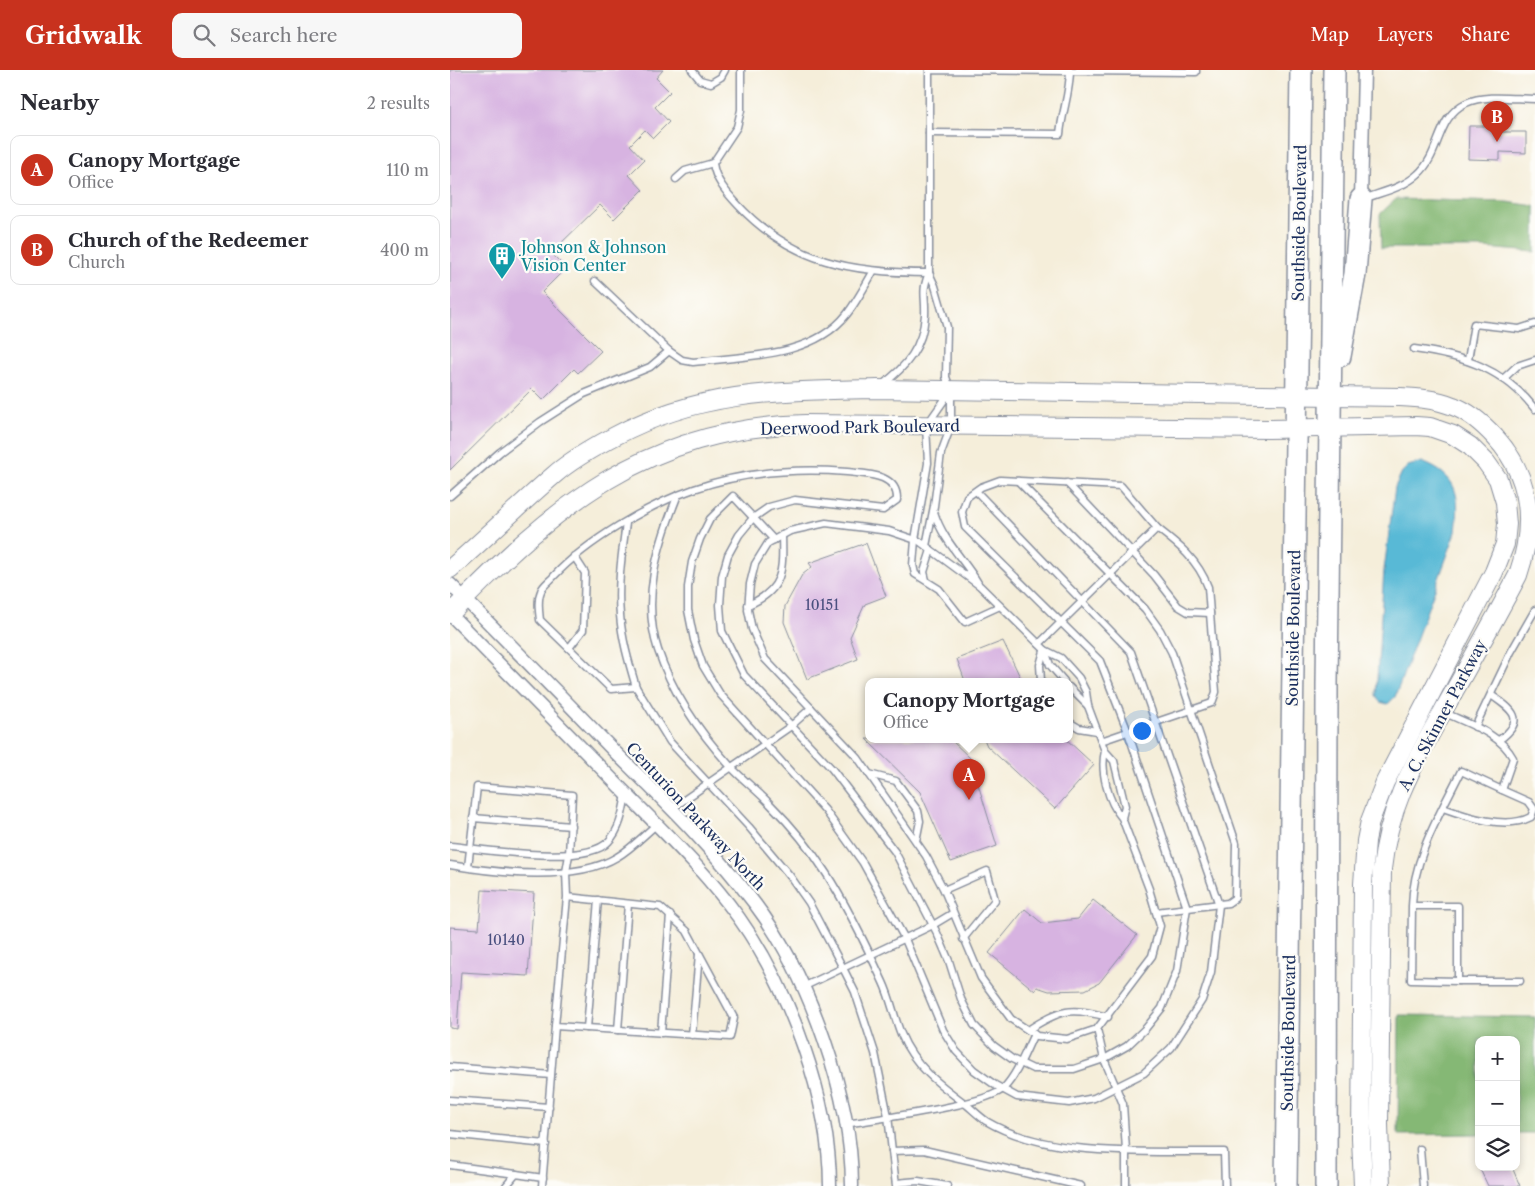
<!DOCTYPE html>
<html lang="en">
<head>
<meta charset="utf-8">
<style>
	body { margin:0; font-family:"Libre Caslon Text",serif; background:#f7f7f7; color:#2b2b33 }
	.controls { position:absolute; right:15px; bottom:15px; display:grid; overflow:hidden; border-radius:10px; box-shadow:0 2px 8px #0003 }
	.controls button { width:45px; height:45px; display:grid; place-items:center; padding:0; border:0; border-bottom:1px solid #e1e1e2; background:#fff; color:#2b2b33; font:25px sans-serif }
	.you { position:absolute; left:691px; top:660px; width:18px; height:18px; margin:-12px; border:4px solid #fff; border-radius:50%; background:#1a73e8; box-shadow:0 0 0 8px #1a73e833 }
	.badge { display:grid; place-items:center; width:32px; height:32px; border-radius:50%; background:#c8321e; color:#fff; font-size:16px; font-weight:700 }
	.pin { position:absolute; translate:-50% -41px; filter:drop-shadow(0 1px 2px #0008) }
	.pin::after { content:''; position:absolute; top:26px; width:18px; height:15px; background:inherit; clip-path:polygon(0 0,100% 0,50% 100%) }
	.popup { position:absolute; left:415px; top:608px; width:208px; height:65px; box-sizing:border-box; display:grid; place-content:center; border-radius:10px; background:#fff; filter:drop-shadow(0 1px 4px #0005); font-size:16px; white-space:nowrap; color:#7c7c81 }
	.popup b { font-size:19px; color:#2b2b33 }
	.popup::after { content:''; position:absolute; left:50%; top:100%; margin-left:-10px; border:10px solid transparent; border-top-color:#fff }
	.list { margin:0; padding:0; list-style:none }
	h2 { display:flex; justify-content:space-between; align-items:center; height:65px; margin:0; padding:0 20px; font-size:21px }
	h2 small { font-size:16px; font-weight:400; color:#7c7c81 }
	.list li { display:grid; grid-template-columns:32px 1fr auto; gap:15px; align-items:center; box-sizing:border-box; height:70px; margin:0 10px 10px; padding:0 10px; border:1px solid #e1e1e2; border-radius:10px }
	.list b { display:block; font-size:19px; white-space:nowrap }
	.list p { margin:0; font-size:16px; white-space:nowrap; color:#7c7c81 }
	.list em { font-size:16px; font-style:normal; color:#7c7c81 }
	.icon { flex:none; width:28px; height:28px; fill:none; stroke:currentColor; stroke-width:2; stroke-linecap:round; stroke-linejoin:round }
	.map { position:relative; flex:none; width:1085px; height:1116px; overflow:hidden }
	header { display:flex; align-items:center; gap:30px; box-sizing:border-box; height:70px; padding:0 25px; background:#c8321e; color:#fff }
	header strong { font-size:24px }
	nav { display:flex; gap:28px; margin-inline-start:auto; font-size:18px }
	.search { width:350px; height:45px; background:#f7f7f7; display:flex; align-items:center; gap:12px; box-sizing:border-box; padding:0 18px; border-radius:10px; color:#7c7c81; font-size:19px }
	main { display:flex }
	aside { flex:1; background:#fff }
	.map>svg:first-child { display:block }
</style>
</head>
<body>
<header>
<strong>Gridwalk</strong>
<div class="search"><svg class="icon" aria-label="search" viewBox="0 0 24 24"><circle cx="10" cy="10" r="6"/><path d="M15 15l6 6"/></svg>Search here</div>
<nav><a>Map</a><a>Layers</a><a>Share</a></nav>
</header>
<main>
<aside>
<h2>Nearby<small>2 results</small></h2>
<ul class="list">
<li><span class="badge">A</span><div><b>Canopy Mortgage</b><p>Office</p></div><em>110 m</em></li>
<li><span class="badge">B</span><div><b>Church of the Redeemer</b><p>Church</p></div><em>400 m</em></li>
</ul>
</aside>
<div class="map">
<svg width="1085" height="1116" viewBox="0 0 1085 1116">
	<rect width="100%" height="100%" fill="#fdfcf7"/>
	<filter id="ink" filterUnits="userSpaceOnUse"><feTurbulence type="fractalNoise" baseFrequency=".02" numOctaves="2"/><feDisplacementMap in="SourceGraphic" scale="10" xChannelSelector="R" yChannelSelector="G"/><feConvolveMatrix kernelMatrix="1 2 1 2 8 2 1 2 1" color-interpolation-filters="sRGB"/></filter>
	<filter id="wash" filterUnits="userSpaceOnUse"><feTurbulence type="fractalNoise" baseFrequency=".0096" numOctaves="4" result="noise"/><feDisplacementMap in="SourceGraphic" scale="20" xChannelSelector="R" yChannelSelector="G"/><feGaussianBlur stdDeviation="1.12" result="paint"/><feColorMatrix in="noise" values="0 0 0 0 0 0 0 0 0 0 0 0 0 0 0 0 0 1.4 0 .05"/><feComposite in="paint" operator="in"/></filter>
	<g filter="url(#wash)">
		<rect width="100%" height="100%" fill="#f5eeda"/>
		<g fill="#85b874" stroke="#507469">
			<polygon points="946,129 1057,132 1085,136 1085,182 1034,178 931,178 930,144"/>
			<polygon points="949,945 1085,947 1085,1063 1066,1063 1066,970 1029,970 1029,1064 948,1065"/>
		</g>
		<path fill="#58b9d6" stroke="#3a749a" d="M972,392C1009,406 1010,426 1006,462L945,627L938,634L930,632L926,625L934,500L945,417L952,402L958,396Z"/>
		<g id="blocks">
			<g fill="#d7b3e1">
				<polygon points="0,0 213,0 206,8 220,22 205,37 219,52 203,68 195,60 180,75 194,90 179,105 193,120 164,149 150,135 101,183 116,198 92,222 151,281 128,303 124,299 93,330 82,319 0,400"/>
				<polygon points="1019,56 1049,56 1049,62 1076,62 1076,83 1050,82 1050,90 1018,89"/>
				<polygon points="416,473 436,526 415,534 400,567 408,589 357,609 334,552 335,536 352,505 362,497 359,493"/>
				<polygon points="553,571 572,611 515,611 507,589"/>
				<polygon points="416,669 500,669 520,688 547,776 501,792 470,722"/>
				<polygon points="534,669 616,669 644,695 605,739 537,676"/>
				<polygon points="32,820 84,823 78,906 11,902 7,959 0,958 0,857 29,859"/>
				<polygon points="643,830 687,865 649,913 635,920 599,921 587,917 585,921 539,883 575,839 592,853 628,849"/>
				<polygon points="1029,1097 1062,1097 1070,1116 1038,1116"/>
			</g>
		</g>
	</g>
	<g filter="url(#ink)">
		<use href="#blocks" fill-opacity="0" stroke="#888e9c" stroke-width="1"/>
		<g fill="none" stroke-linecap="round" stroke-linejoin="round">
			<defs>
				<g id="service">
					<polyline points="242,0 250,10 261,13 271,7 275,0"/>
					<path d="M291,0V40L287,57L263,93C265,110 277,123 288,135C342,193 403,203 479,203"/>
					<path d="M479,63L610,64C612,42 620,23 620,0"/>
					<polyline points="226,109 235,101 263,93"/>
					<path d="M913,129C932,122 953,118 968,104C991,84 986,47 1016,33C1035,24 1065,29 1085,29"/>
					<path d="M145,211L219,281L232,290L243,292C294,286 363,288 397,244C407,231 415,216 423,202"/>
					<path d="M964,279C1013,286 1053,298 1085,339"/>
					<polyline points="1018,290 1024,254 1069,259 1085,254"/>
					<polyline points="1053,309 1067,296 1085,290"/>
					<path d="M432,315C457,296 473,277 475,245C476,226 471,222 479,203V0L746,2V0"/>
					<polyline points="500,322 476,356 478,393 465,470 463,495 465,504 489,519 515,552 550,536"/>
					<polyline points="568,411 695,539 710,560 722,583 786,773 785,828 778,833 706,842"/>
					<polyline points="617,413 704,505 728,536 738,542 760,543"/>
					<polyline points="0,426 50,382 90,352 134,324 200,297 219,281"/>
					<path d="M227,427C208,475 191,529 208,580C223,625 250,663 281,697C293,710 308,721 320,734C341,755 360,778 376,803C398,837 416,875 433,912C441,929 444,947 451,964C464,996 490,1015 517,1035C523,1040 529,1046 536,1051C600,1089 701,1081 774,1082L775,1116"/>
					<path d="M484,442C493,471 513,488 528,513"/>
					<path d="M176,453C172,483 167,515 170,545C172,570 179,593 186,617"/>
					<polyline points="324,470 283,426 260,449 250,469 242,492 238,517 238,540 244,570 253,596 270,624 375,740 413,793 455,869 493,960 506,981 524,1000 545,1015 567,1027 619,1033 644,1028 694,1003 721,978 752,930 761,902 769,835 681,582 526,421"/>
					<polyline points="476,476 484,436 491,383 501,356 501,321 496,307 497,257 485,216 479,203"/>
					<polyline points="476,510 474,502 481,480"/>
					<path d="M298,535C334,520 333,500 332,465"/>
					<polyline points="119,578 133,560 135,503 124,486"/>
					<polyline points="595,580 600,595 614,611"/>
					<polyline points="591,611 590,595 594,581"/>
					<polyline points="619,617 638,636"/>
					<path d="M1041,625C1063,640 1077,650 1049,670"/>
					<polyline points="619,652 629,658 647,661"/>
					<polyline points="1025,657 1061,582 1085,540"/>
					<path d="M651,671L762,633L766,622L758,517C748,490 729,475 707,458"/>
					<path d="M655,681C650,701 658,732 672,748L699,819L710,856L702,886L647,959L617,969L587,966L561,949L531,908L494,820L476,786L408,688L315,589L302,559L298,540L300,514L305,494L318,473L340,461L376,453L439,461L469,471L530,516L595,580L611,588L629,608L636,622L638,636L655,681L664,691L675,736L672,748"/>
					<polyline points="419,704 446,711 468,741 470,751 466,771"/>
					<path d="M993,738C1018,747 1056,760 1081,747L1084,739L1079,732L1052,720"/>
					<polyline points="221,739 341,656 361,638"/>
					<polyline points="23,748 121,756"/>
					<path d="M0,776C34,779 137,797 159,771C171,758 173,740 176,724"/>
					<path d="M0,795C47,803 126,812 167,787C181,779 194,765 206,755"/>
					<polyline points="18,797 27,717 122,725 119,785 116,802 117,827 105,956 280,967 284,948 237,861 210,837 117,827"/>
					<polyline points="494,820 537,801 545,830 513,869"/>
					<path d="M962,836L961,910L1008,911V836H962C963,787 990,744 1011,701L1052,720L1063,688C1050,663 1018,654 993,642"/>
					<polyline points="1008,911 1070,911"/>
					<polyline points="353,917 483,855 503,843"/>
					<polyline points="137,958 148,830"/>
					<polyline points="647,959 654,989 673,1034 676,1080 676,1116"/>
					<polyline points="168,960 178,834"/>
					<path d="M578,960C611,939 620,937 658,947"/>
					<polyline points="211,963 220,845"/>
					<polyline points="242,965 249,884"/>
					<polyline points="0,997 101,1005"/>
					<polyline points="0,1030 99,1037"/>
					<path d="M396,1054C425,1049 538,1035 554,1018C568,1003 575,982 584,964"/>
					<polyline points="0,1064 96,1074"/>
					<polyline points="970,1079 973,1116"/>
					<polyline points="442,1081 474,1080 631,1116"/>
					<polyline points="0,1095 66,1104"/>
					<polyline points="446,1113 468,1111 497,1116"/>
					<polyline points="56,1116 66,1104 93,1108"/>
					<polyline points="92,1116 105,956"/>
					<path d="M446,1116L438,1046L425,983L405,922L393,898L359,833L340,806L299,757L220,672L186,617L161,619L90,550C89,541 87,530 91,521C93,515 100,511 104,506C137,471 198,435 244,419C293,402 346,398 397,402C415,404 448,403 447,430L433,440L345,430L319,437L303,448L289,465L278,485L272,506L270,535L272,561L294,605L382,699L445,782L487,863L499,891L511,929L524,955L544,976L562,989L583,999H624L654,989L677,976L696,958L712,938L727,901L737,838L678,662L650,591L515,457L512,442L517,427L531,417L550,410L671,416L707,458L589,574"/>
				</g>
				<g id="minor">
					<polyline points="911,129 914,0"/>
					<path d="M0,514C55,569 110,625 164,681C213,730 263,778 305,834C359,905 402,1027 402,1116"/>
					<path d="M0,544C52,597 104,650 156,703C201,750 251,795 289,848C339,918 380,1029 380,1116"/>
				</g>
				<g id="secondary">
					<path d="M0,499C36,468 69,435 104,405C122,389 144,377 165,366C252,320 331,321 427,319L950,327C968,328 986,329 1003,336C1020,342 1033,354 1045,367C1082,407 1085,456 1068,505C1044,551 1018,596 993,641C962,697 939,735 932,799L929,1054L931,1116"/>
					<path d="M0,544C104,436 197,358 355,354L819,359L966,356L980,357L1003,365L1020,376L1036,392L1048,409L1055,432L1057,454L1055,474L1044,502L935,712L920,751L916,771L913,814L911,1068L913,1116"/>
				</g>
				<g id="trunk">
					<polyline points="890,286 905,204 911,129"/>
					<polyline points="836,1116 851,0"/>
					<polyline points="876,1116 877,615 884,0"/>
				</g>
			</defs>
			<use href="#service" stroke="#888e9c" stroke-width="9"/>
			<use href="#minor" stroke="#888e9c" stroke-width="15"/>
			<use href="#secondary" stroke="#888e9c" stroke-width="20"/>
			<use href="#trunk" stroke="#888e9c" stroke-width="24"/>
			<use href="#service" stroke="#fff" stroke-width="6"/>
			<use href="#minor" stroke="#fff" stroke-width="12"/>
			<use href="#secondary" stroke="#fff" stroke-width="18"/>
			<use href="#trunk" stroke="#fff" stroke-width="21"/>
		</g>
	</g>
	<defs>
		<symbol id="building-pin" viewBox="-11 -11 22 30"><path d="M0 17L-7.5 6A9.5 9.5 0 1 1 7.5 6Z" fill="#0f9aa8" stroke="#fdfcf7"/><path d="M-4-6H4V6H1V3H-1V6H-4ZM-2.5-4.3h1.7v1.8h-1.7ZM.8-4.3h1.7v1.8H.8ZM-2.5-1h1.7V.8h-1.7ZM.8-1h1.7V.8H.8Z" fill="#fff"/></symbol>
	</defs>
	<g fill-rule="evenodd">
		<use href="#building-pin" x="36" y="170" width="32" height="43"/>
	</g>
	<g text-anchor="middle" dominant-baseline="central" stroke-width="4.5" stroke-linejoin="round" paint-order="stroke">
		<g font-size="14" fill="#4a507f">
			<text x="372" y="535">10151</text>
			<text x="56" y="870">10140</text>
		</g>
		<g font-size="16" fill="#1b2f5e" stroke="#fdfcf7">
			<text transform="translate(849 153) rotate(-89)">Southside Boulevard</text>
			<text transform="translate(410 357) rotate(-1)">Deerwood Park Boulevard</text>
			<text transform="translate(843 558) rotate(-89)">Southside Boulevard</text>
			<text transform="translate(992 645) rotate(-62)">A. C. Skinner Parkway</text>
			<text transform="translate(246 746) rotate(47)">Centurion Parkway North</text>
			<text transform="translate(838 963) rotate(-89)">Southside Boulevard</text>
		</g>
		<g font-size="16" fill="#0d838f" stroke="#fdfcf7" text-anchor="start">
			<text x="71" y="177">Johnson &amp; Johnson<tspan x="71" dy="18">Vision Center</tspan></text>
		</g>
	</g>
</svg>
<div class="controls">
<button>+</button>
<button>−</button>
<button><svg class="icon" aria-label="layers" viewBox="0 0 24 24"><path d="M12 4l9 5-9 5-9-5zM3 14l9 5 9-5"/></svg></button>
</div>
<div class="you"></div>
<div class="pin badge" style="left:519px;top:730px">A</div>
<div class="popup"><b>Canopy Mortgage</b>Office</div>
<div class="pin badge" style="left:1047px;top:72px">B</div>
</div>
</main>
</body>
</html>
